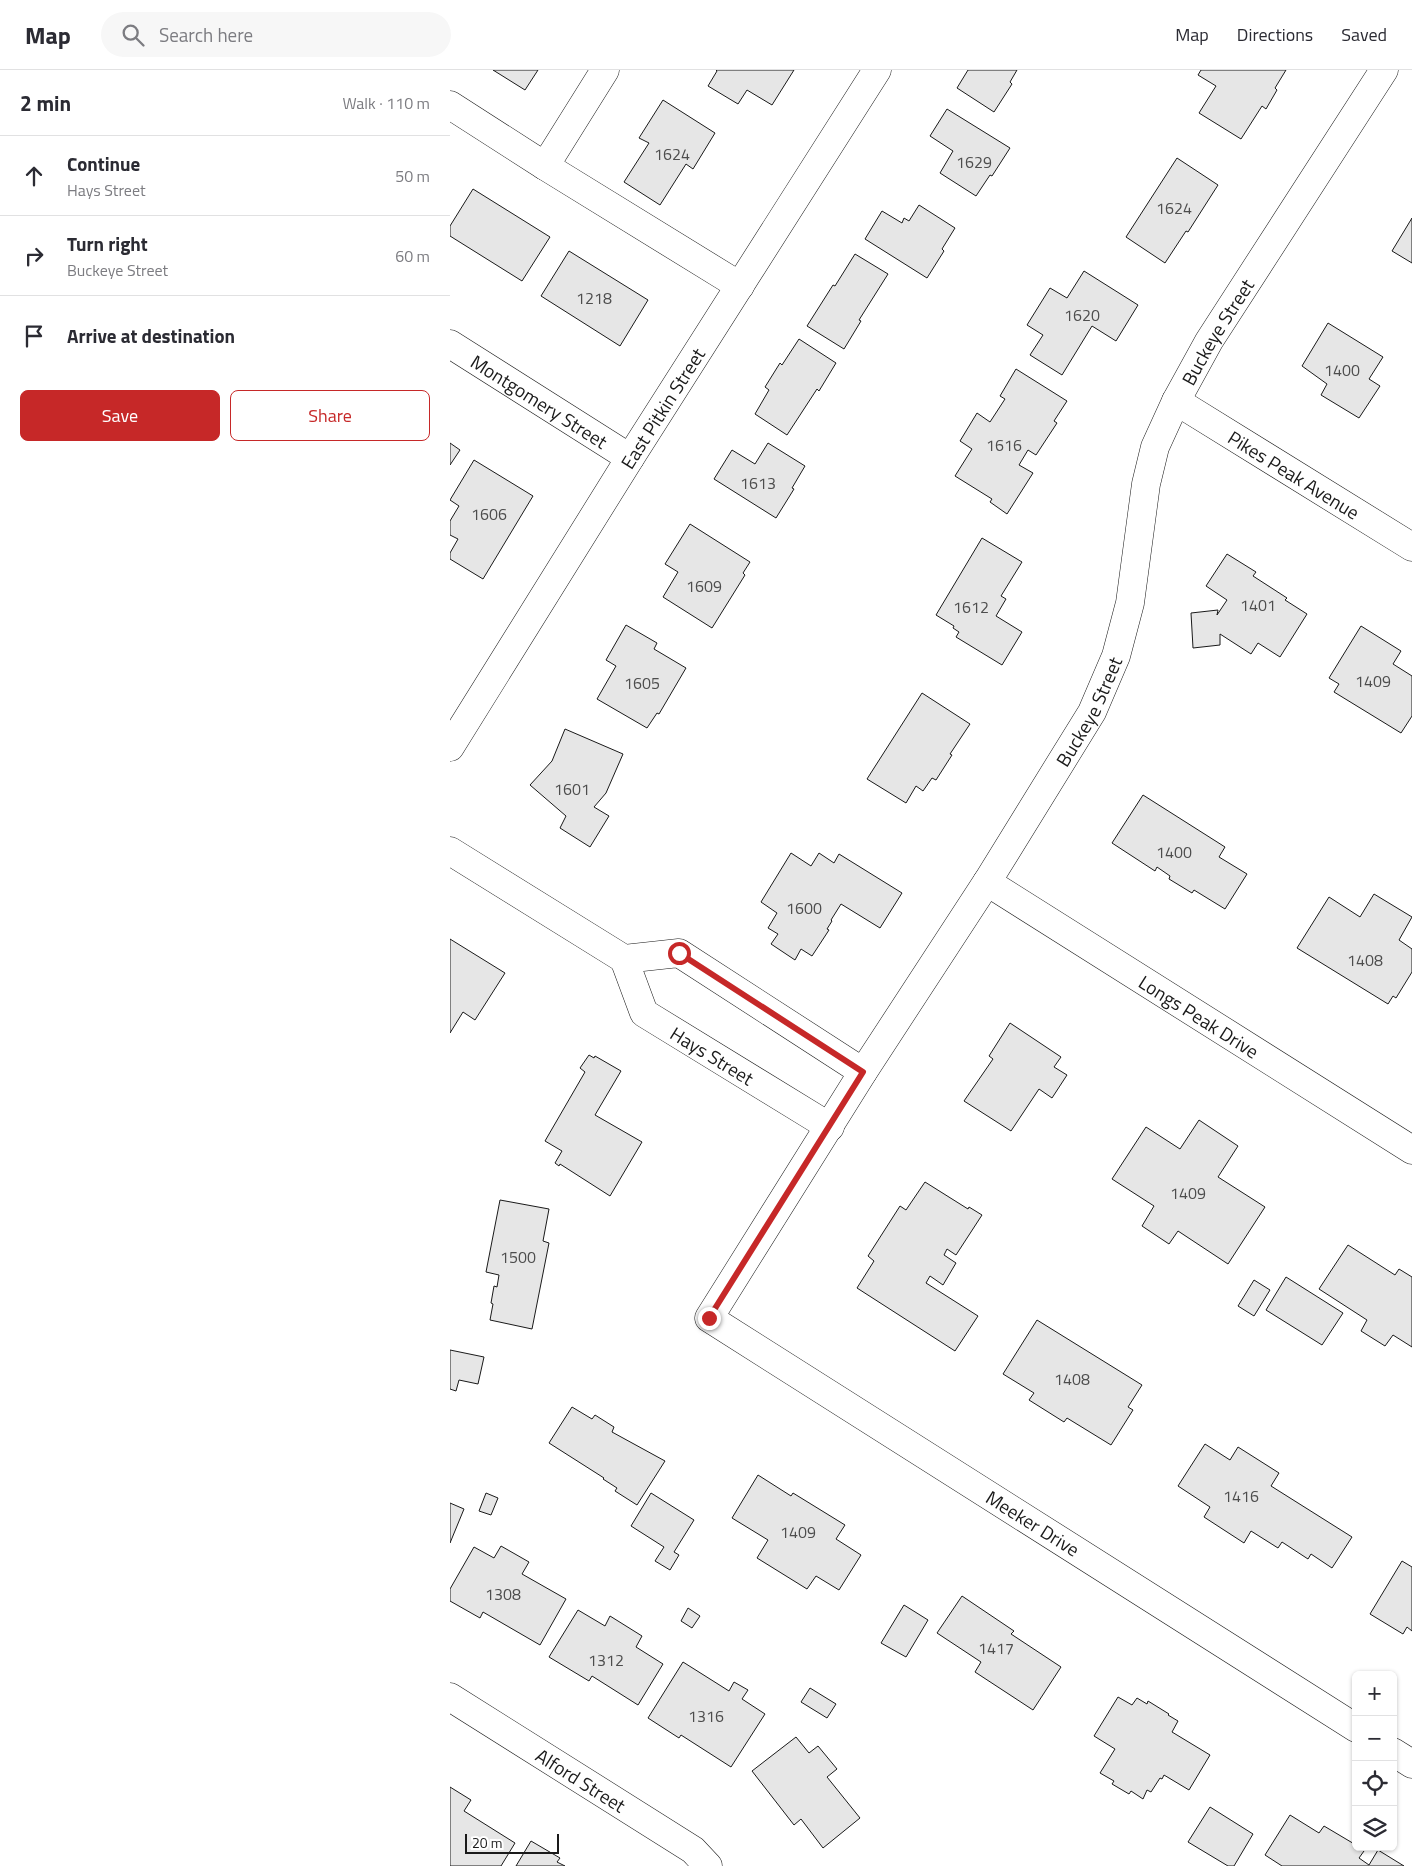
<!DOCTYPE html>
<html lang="en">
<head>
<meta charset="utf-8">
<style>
	body { margin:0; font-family:"Titillium Web",sans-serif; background:#f7f7f7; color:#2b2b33 }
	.controls { position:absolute; right:15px; bottom:15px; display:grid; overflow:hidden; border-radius:8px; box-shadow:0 1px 4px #0004 }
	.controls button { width:45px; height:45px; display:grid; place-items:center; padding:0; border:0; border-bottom:1px solid #e1e1e2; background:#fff; color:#2b2b33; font:25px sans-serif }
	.scale { position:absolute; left:15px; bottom:12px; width:94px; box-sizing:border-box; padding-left:5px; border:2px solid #1a1a1a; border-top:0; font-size:14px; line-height:18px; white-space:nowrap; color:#1a1a1a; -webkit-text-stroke:4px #fff; paint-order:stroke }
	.stop { position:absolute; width:15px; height:15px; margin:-11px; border:4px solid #c62828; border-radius:50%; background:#fff }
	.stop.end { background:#c62828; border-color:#fff; box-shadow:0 1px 5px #0008 }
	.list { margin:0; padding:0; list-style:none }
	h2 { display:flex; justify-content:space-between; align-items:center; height:65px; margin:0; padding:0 20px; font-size:21px }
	h2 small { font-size:16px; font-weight:400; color:#7c7c81 }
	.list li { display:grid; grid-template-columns:32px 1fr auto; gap:15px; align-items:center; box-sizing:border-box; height:80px; padding:0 20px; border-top:1px solid #e1e1e2 }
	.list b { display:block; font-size:19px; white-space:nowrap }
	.list p { margin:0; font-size:16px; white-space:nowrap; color:#7c7c81 }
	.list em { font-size:16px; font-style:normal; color:#7c7c81 }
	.actions { display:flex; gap:10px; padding:15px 20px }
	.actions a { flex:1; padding:11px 0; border:1px solid #c62828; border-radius:8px; text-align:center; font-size:18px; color:#c62828 }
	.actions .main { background:#c62828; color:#fff }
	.icon { flex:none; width:28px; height:28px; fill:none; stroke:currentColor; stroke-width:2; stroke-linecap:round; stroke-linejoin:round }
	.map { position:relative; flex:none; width:962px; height:1796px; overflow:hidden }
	header { display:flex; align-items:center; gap:30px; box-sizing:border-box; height:70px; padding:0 25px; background:#fff; border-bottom:1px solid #e1e1e2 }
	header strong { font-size:24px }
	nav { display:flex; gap:28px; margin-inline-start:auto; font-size:18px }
	.search { width:350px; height:45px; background:#f7f7f7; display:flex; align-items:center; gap:12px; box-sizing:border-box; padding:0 18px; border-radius:28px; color:#7c7c81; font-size:19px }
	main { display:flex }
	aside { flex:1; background:#fff }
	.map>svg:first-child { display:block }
</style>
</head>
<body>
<header>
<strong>Map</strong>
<div class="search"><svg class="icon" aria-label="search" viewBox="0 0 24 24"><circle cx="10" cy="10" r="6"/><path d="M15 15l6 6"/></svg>Search here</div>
<nav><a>Map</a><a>Directions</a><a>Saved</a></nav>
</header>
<main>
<aside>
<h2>2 min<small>Walk · 110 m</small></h2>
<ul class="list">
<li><svg class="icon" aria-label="ahead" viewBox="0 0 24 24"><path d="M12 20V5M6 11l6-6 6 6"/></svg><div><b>Continue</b><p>Hays Street</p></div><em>50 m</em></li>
<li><svg class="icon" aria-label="right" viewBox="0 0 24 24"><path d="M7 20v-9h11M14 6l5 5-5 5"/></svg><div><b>Turn right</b><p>Buckeye Street</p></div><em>60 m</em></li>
<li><svg class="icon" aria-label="arrive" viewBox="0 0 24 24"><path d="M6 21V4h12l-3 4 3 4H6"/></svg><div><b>Arrive at destination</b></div></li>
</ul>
<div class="actions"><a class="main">Save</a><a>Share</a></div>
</aside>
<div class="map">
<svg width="962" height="1796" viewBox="0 0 962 1796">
	<rect width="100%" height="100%" fill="#fff"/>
	<g fill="#e6e6e6" stroke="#1a1a1a">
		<polygon points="43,0 88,0 75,20"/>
		<polygon points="266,0 344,0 322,35 297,20 288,34 258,16 267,1"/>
		<polygon points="518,0 567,0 560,12 562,14 544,42 507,18"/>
		<polygon points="751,0 836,0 825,18 827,20 816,39 812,36 791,69 749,43 766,16 748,5"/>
		<polygon points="213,30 265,63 243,99 236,94 210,135 174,112 199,73 189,68"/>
		<polygon points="497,39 560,78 542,106 540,105 526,126 490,103 503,81 480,66"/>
		<polygon points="727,88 768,115 738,162 736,161 715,193 676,167"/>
		<polygon points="23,119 100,167 72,211 0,166 0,156"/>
		<polygon points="469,135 505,158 492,179 494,181 477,208 415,169 432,141 452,153 454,148 459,151"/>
		<polygon points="962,148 962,193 942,181"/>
		<polygon points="119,181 198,230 170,276 91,226"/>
		<polygon points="405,184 438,204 409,250 411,251 394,279 357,256 383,215 385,216"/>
		<polygon points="634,201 688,235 666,271 642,256 612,305 580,285 593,265 577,255 600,218 617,228"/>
		<polygon points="878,253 933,287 919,309 930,316 909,348 871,325 877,314 852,296"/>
		<polygon points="349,269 386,293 369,321 367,319 337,365 305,344 319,320 315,317 330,293 332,295"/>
		<polygon points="566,299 617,331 604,351 607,353 586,385 578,380 569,395 583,403 557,444 540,432 542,429 505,406 522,379 510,371 527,343 540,352 555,329 550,326"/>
		<polygon points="0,373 10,380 0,395"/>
		<polygon points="318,373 355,396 342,418 344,419 326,448 264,409 282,380 305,394"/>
		<polygon points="24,390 83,426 33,509 0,489 0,483 8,469 0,465 0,451 9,436 0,430"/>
		<polygon points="240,454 300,492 293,503 295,505 262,558 213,527 228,502 215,494"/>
		<polygon points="532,468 572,492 551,526 556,529 546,546 572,562 552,595 506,567 509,562 503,558 504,556 486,545"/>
		<polygon points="777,484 806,502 803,506 837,528 835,530 857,544 830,587 808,573 801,584 770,564 770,575 743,578 741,543 768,540 767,545 777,530 756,516"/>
		<polygon points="176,555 207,573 204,579 236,598 209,644 207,643 197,658 147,629 166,596 156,590"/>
		<polygon points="911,556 951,581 943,594 962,606 962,646 951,663 884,622 889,614 879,608"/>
		<polygon points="472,623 520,654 500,684 502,685 486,710 482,708 473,721 466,716 456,733 417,709"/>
		<polygon points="115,659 173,684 156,723 144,737 159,746 140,777 110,758 116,746 80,715 102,691"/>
		<polygon points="693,725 775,777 769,787 797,804 775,839 744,820 742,823 719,809 720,806 707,797 705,801 662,773"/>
		<polygon points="341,783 361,796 369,783 384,793 389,784 452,823 430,858 391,834 381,850 382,851 377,859 379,860 362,886 351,879 345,890 321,874 328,864 318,858 327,843 311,832"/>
		<polygon points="924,824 962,847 949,870 962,879 962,902 946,928 943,926 938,934 847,878 879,827 910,847"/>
		<polygon points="0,869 55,903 25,950 13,942 0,963"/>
		<polygon points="560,953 611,987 604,997 617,1005 602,1028 589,1019 561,1061 514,1031 543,989 539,986"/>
		<polygon points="139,985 144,988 145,986 171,1001 145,1045 192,1072 160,1126 110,1094 109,1096 105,1093 112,1081 95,1071 135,1002 130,998"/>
		<polygon points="749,1050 788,1076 768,1107 815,1137 778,1194 728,1161 719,1174 692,1156 704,1136 662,1109 696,1057 730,1079"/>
		<polygon points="475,1112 518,1139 519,1137 532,1145 506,1185 497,1179 494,1185 506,1193 493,1215 480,1206 476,1213 528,1246 505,1281 407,1218 424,1191 418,1186 450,1136 456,1140"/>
		<polygon points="50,1130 99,1139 93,1171 99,1173 82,1259 40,1250 43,1234 41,1233 44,1216 47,1217 49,1205 36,1202"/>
		<polygon points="898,1175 945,1205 949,1199 962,1207 962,1277 943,1265 935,1276 911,1261 917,1250 869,1219"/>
		<polygon points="836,1207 893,1243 872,1275 816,1240"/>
		<polygon points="804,1210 820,1220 804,1246 788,1236"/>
		<polygon points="587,1250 692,1315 678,1337 683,1340 661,1375 617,1348 614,1352 579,1330 584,1323 553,1304"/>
		<polygon points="0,1280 34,1287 28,1314 9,1310 6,1321 0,1319"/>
		<polygon points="122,1337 142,1349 145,1345 164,1357 162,1362 215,1391 187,1435 165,1421 167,1418 153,1409 154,1408 99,1373"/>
		<polygon points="755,1374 780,1390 788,1377 829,1403 821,1416 902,1467 882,1498 861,1484 858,1489 832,1472 828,1478 801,1461 794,1473 754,1447 760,1437 728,1416"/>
		<polygon points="308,1405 341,1426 343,1423 395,1455 386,1469 411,1485 389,1520 366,1506 357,1519 307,1488 318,1470 282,1448"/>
		<polygon points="36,1423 48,1428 41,1445 29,1441"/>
		<polygon points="201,1423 244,1450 224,1482 229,1485 220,1500 205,1491 214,1477 181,1456"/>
		<polygon points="0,1433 14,1439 0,1473"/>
		<polygon points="51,1476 79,1492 72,1504 116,1529 90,1575 33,1542 30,1548 0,1531 0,1519 24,1477 44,1488"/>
		<polygon points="952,1491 962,1497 962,1561 957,1557 953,1564 920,1544"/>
		<polygon points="512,1526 564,1561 561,1564 611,1597 583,1640 525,1602 531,1592 487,1563"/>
		<polygon points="454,1535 478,1550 456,1587 431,1573"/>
		<polygon points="238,1538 250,1546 242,1558 231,1551"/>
		<polygon points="128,1540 155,1556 160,1546 192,1566 186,1577 213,1594 188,1635 142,1606 139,1611 99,1587"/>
		<polygon points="233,1592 279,1621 284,1612 298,1620 292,1629 315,1644 281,1697 231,1665 229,1668 198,1648"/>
		<polygon points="360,1618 386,1634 377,1648 351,1632"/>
		<polygon points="668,1627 682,1635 687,1628 697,1634 698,1631 719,1644 718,1645 728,1651 722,1662 760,1685 739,1720 714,1705 712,1709 710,1708 701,1722 697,1720 693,1729 681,1721 679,1724 662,1714 664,1711 650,1703 665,1679 644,1666"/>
		<polygon points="346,1667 359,1683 368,1676 387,1699 377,1707 410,1748 373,1778 351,1749 344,1755 302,1701"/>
		<polygon points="0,1717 21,1730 14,1741 65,1773 51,1796 0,1796"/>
		<polygon points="760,1737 803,1764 784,1796 778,1796 738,1772"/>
		<polygon points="840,1745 869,1763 874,1756 906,1775 906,1777 914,1781 909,1788 919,1795 928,1780 954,1796 832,1796 815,1785"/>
		<polygon points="81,1771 110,1788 107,1792 115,1796 66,1796"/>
	</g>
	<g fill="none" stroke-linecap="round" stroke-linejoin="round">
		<defs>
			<g id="minor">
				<polyline points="155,0 95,96 290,216"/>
				<polyline points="0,35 95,96"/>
				<path id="s1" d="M0,274L180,388"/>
				<path id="s2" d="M726,331L962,477"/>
				<path id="s3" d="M0,677L180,388L427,0"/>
				<polyline points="0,781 174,889 229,883 413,1002"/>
				<path id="s4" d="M537,812L962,1080"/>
				<path id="s5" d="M174,889L194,943L380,1057"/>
				<path id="s6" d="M0,1627L243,1780L258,1796"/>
				<path id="s7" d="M906,1658L259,1248L413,1002L537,812L642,642L666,586L680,533L696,414L705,377L726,331L759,271L934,0"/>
				<polyline points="943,1682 962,1694"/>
			</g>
		</defs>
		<use href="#minor" stroke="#1a1a1a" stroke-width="29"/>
		<use href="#minor" stroke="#fff" stroke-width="28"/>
	</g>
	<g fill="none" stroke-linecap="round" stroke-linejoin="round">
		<polyline stroke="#c62828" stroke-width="6" points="229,883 413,1002 259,1248"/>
	</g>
	<g text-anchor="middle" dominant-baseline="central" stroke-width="4" stroke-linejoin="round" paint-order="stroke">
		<g font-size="16" fill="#4d4d4d">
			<text x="222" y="84">1624</text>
			<text x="524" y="92">1629</text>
			<text x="724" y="138">1624</text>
			<text x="144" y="228">1218</text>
			<text x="632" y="245">1620</text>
			<text x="892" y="300">1400</text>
			<text x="554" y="375">1616</text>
			<text x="308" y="413">1613</text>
			<text x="39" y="444">1606</text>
			<text x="254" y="516">1609</text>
			<text x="808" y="535">1401</text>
			<text x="521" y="537">1612</text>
			<text x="923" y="611">1409</text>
			<text x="192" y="613">1605</text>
			<text x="122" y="719">1601</text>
			<text x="724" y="782">1400</text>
			<text x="354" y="838">1600</text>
			<text x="915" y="890">1408</text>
			<text x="738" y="1123">1409</text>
			<text x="68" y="1187">1500</text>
			<text x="622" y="1309">1408</text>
			<text x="791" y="1426">1416</text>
			<text x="348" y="1462">1409</text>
			<text x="53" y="1524">1308</text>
			<text x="546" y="1578">1417</text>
			<text x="156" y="1590">1312</text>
			<text x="256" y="1646">1316</text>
		</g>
		<g font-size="19" fill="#1a1a1a" stroke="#fff">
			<text stroke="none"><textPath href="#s7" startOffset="1888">Buckeye Street</textPath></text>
			<text stroke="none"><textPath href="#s1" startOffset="106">Montgomery Street</textPath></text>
			<text stroke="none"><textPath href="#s3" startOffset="400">East Pitkin Street</textPath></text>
			<text stroke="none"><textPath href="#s2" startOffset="139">Pikes Peak Avenue</textPath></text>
			<text stroke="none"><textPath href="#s7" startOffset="1482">Buckeye Street</textPath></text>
			<text stroke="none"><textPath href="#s4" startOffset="251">Longs Peak Drive</textPath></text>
			<text stroke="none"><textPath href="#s5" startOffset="138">Hays Street</textPath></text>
			<text transform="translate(583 1453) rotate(32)">Meeker Drive</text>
			<text stroke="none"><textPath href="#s6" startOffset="155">Alford Street</textPath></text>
		</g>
	</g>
</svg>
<div class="controls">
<button>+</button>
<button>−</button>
<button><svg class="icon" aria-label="locate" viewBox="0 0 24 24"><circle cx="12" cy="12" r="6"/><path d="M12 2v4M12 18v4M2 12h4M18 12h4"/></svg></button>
<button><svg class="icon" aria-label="layers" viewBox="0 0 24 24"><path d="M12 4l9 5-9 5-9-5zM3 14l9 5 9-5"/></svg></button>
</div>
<div class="scale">20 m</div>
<div class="stop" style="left:229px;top:883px"></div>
<div class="stop end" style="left:259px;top:1248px"></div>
</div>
</main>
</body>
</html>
